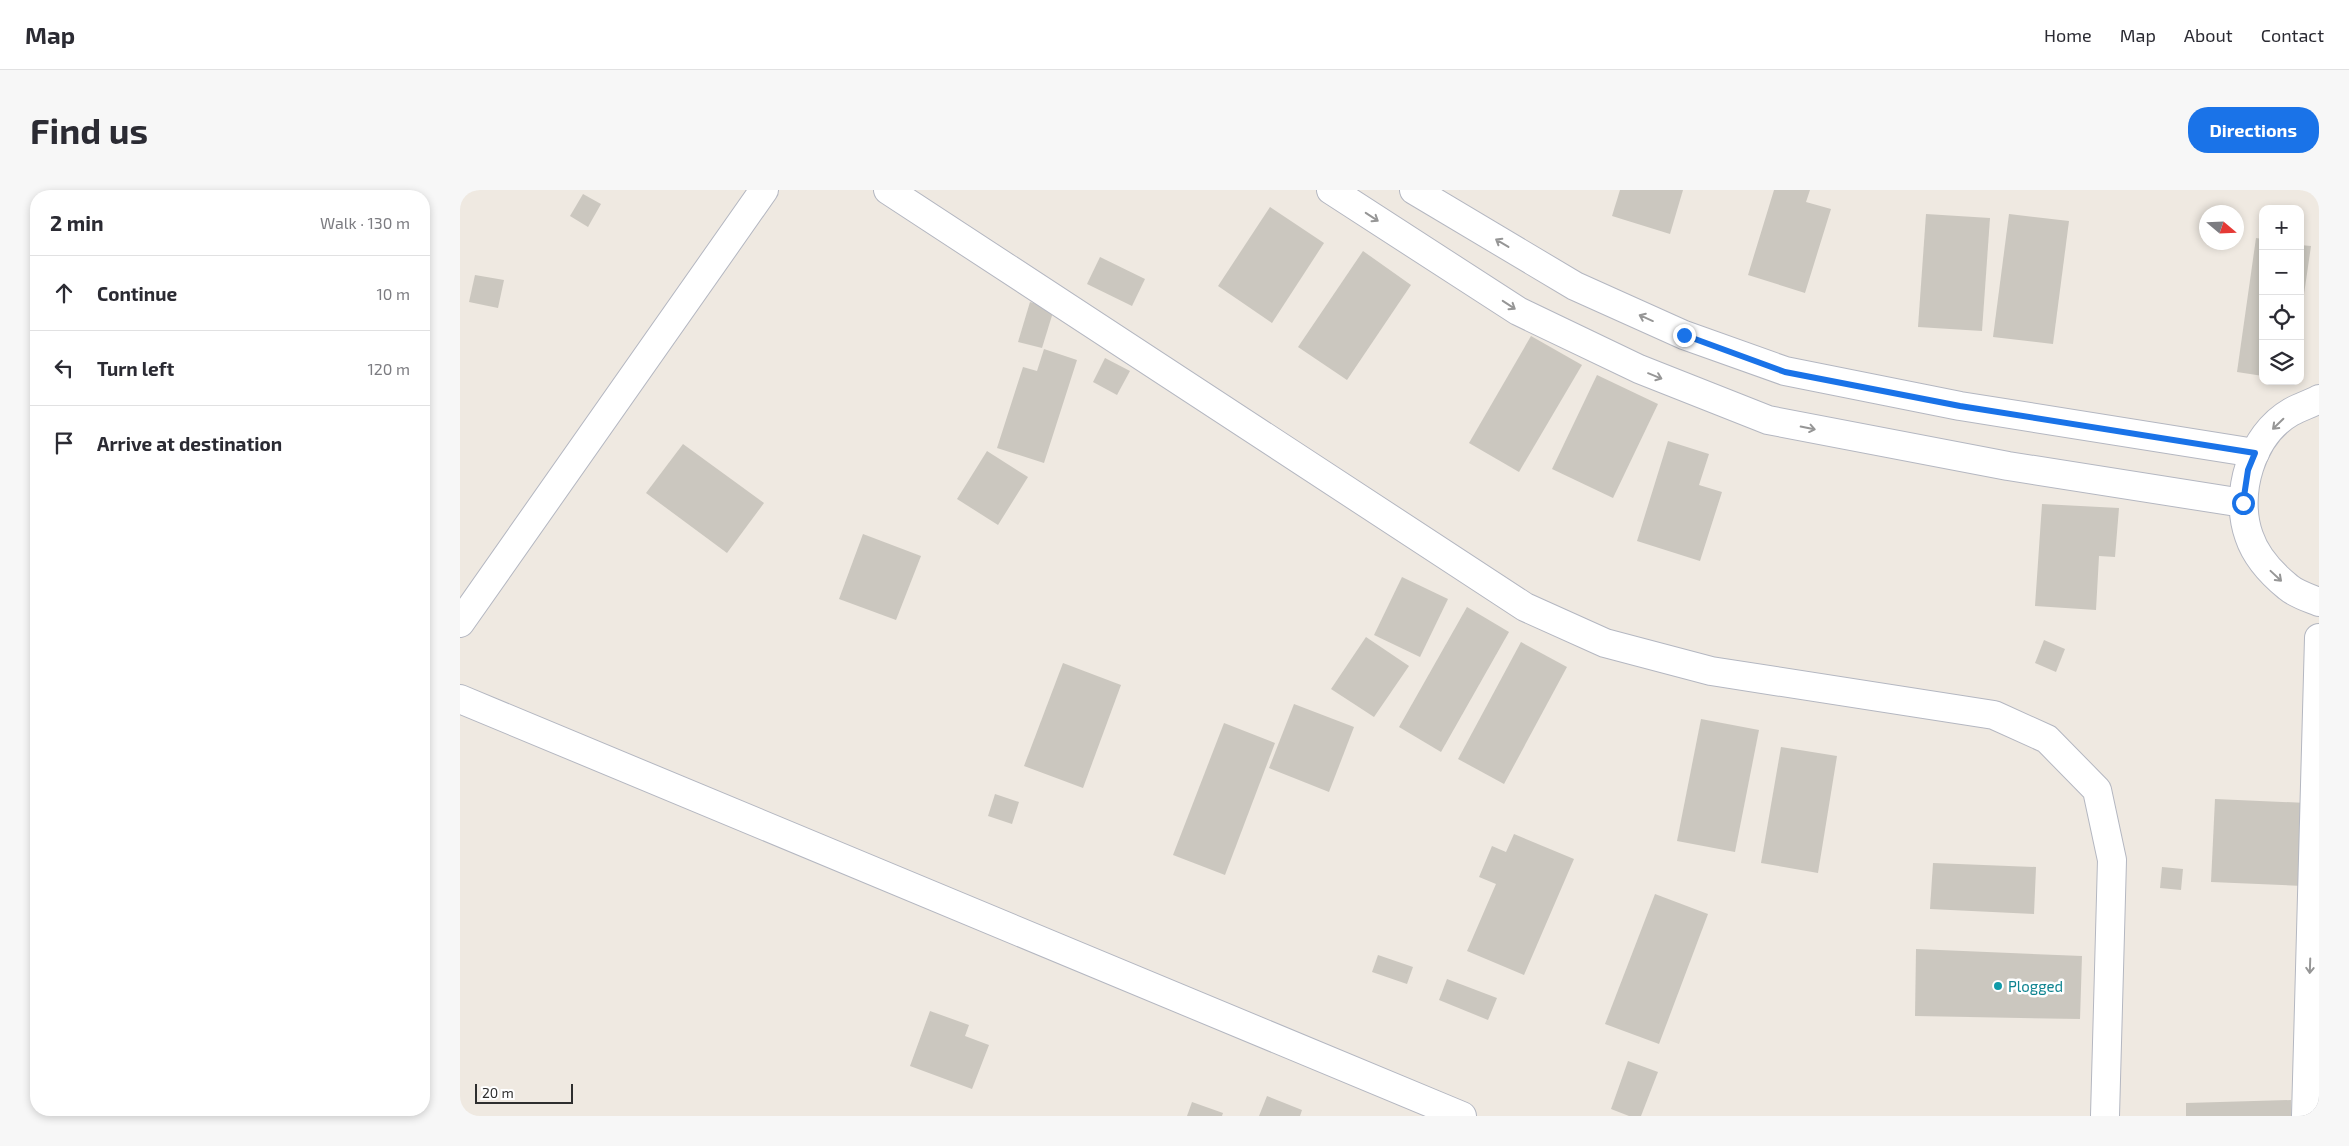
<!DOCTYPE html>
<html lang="en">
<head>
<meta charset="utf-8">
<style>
	body { margin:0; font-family:"Exo 2",sans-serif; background:#f7f7f7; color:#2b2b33 }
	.controls { position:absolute; right:15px; top:15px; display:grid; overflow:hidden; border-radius:10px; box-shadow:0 2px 8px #0003 }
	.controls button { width:45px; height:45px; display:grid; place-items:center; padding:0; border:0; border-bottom:1px solid #e1e1e2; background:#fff; color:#2b2b33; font:25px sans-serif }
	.compass { position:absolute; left:1739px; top:15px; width:45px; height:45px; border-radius:50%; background:#fff; box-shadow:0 2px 8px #0003; rotate:109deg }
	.scale { position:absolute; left:15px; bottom:12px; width:98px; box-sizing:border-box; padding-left:5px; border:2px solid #2e2e2e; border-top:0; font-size:14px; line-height:18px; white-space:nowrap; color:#2e2e2e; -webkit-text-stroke:4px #fff; paint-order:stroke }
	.stop { position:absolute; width:15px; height:15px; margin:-11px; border:4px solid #1a73e8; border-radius:50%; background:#fff }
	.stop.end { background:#1a73e8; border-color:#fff; box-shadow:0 1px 5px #0008 }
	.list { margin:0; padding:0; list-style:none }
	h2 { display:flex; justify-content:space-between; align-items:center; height:65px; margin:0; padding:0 20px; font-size:21px }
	h2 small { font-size:16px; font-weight:400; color:#7c7c81 }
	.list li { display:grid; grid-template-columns:32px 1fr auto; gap:15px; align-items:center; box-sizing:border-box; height:75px; padding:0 20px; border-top:1px solid #e1e1e2 }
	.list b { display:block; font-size:19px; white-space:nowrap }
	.list em { font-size:16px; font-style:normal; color:#7c7c81 }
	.icon { flex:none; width:28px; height:28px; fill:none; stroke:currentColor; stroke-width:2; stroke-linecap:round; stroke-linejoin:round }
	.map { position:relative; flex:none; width:1859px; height:926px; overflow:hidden; border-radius:20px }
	header { display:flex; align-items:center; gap:30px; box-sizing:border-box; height:70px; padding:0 25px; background:#fff; border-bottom:1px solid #e1e1e2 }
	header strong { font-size:24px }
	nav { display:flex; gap:28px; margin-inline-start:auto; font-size:18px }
	.intro { display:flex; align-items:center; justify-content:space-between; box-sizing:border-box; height:120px; padding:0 30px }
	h1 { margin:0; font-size:35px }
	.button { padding:12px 22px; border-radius:20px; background:#1a73e8; color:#fff; font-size:18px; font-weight:700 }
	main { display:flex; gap:30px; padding:0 30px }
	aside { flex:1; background:#fff; border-radius:20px; box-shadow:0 2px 8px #0003 }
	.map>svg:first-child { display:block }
</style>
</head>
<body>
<header>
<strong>Map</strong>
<nav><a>Home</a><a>Map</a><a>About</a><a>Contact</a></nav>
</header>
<div class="intro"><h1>Find us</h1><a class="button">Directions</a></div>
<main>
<aside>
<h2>2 min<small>Walk · 130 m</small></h2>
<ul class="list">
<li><svg class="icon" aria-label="ahead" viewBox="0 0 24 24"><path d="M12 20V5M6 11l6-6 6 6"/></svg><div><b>Continue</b></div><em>10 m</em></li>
<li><svg class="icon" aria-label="left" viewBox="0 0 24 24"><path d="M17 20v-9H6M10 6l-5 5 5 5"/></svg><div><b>Turn left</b></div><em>120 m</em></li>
<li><svg class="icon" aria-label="arrive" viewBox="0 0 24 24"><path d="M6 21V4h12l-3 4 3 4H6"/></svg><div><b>Arrive at destination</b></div></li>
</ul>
</aside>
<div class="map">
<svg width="1859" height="926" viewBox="0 0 1859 926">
	<rect width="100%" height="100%" fill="#efe9e1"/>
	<g fill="#cbc7bf">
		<polygon points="1160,0 1223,0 1210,44 1152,26"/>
		<polygon points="1314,0 1350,0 1346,12 1371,19 1345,103 1288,85"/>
		<polygon points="123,4 141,14 128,37 110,26"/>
		<polygon points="810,17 864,53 812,133 758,96"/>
		<polygon points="1466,24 1530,28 1522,141 1458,137"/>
		<polygon points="1549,24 1609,31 1593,154 1533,147"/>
		<polygon points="1796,48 1803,49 1803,186 1777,182"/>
		<polygon points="1840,55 1851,56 1841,125 1840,125"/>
		<polygon points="903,61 951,95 887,190 838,157"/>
		<polygon points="640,67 685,89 672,116 627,94"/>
		<polygon points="15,85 44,90 38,118 9,112"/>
		<polygon points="570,112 594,119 582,158 558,152"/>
		<polygon points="1071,146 1122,175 1059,282 1009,253"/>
		<polygon points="584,159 617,170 584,273 537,258 563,177 577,181"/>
		<polygon points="645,168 670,181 657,205 633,192"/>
		<polygon points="1137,185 1198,214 1153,308 1092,279"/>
		<polygon points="1208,251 1249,264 1239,295 1262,302 1240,371 1177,351"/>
		<polygon points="223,254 304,313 267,363 186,303"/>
		<polygon points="527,261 568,287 538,335 497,309"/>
		<polygon points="1582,314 1659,318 1655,367 1639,366 1636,420 1575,416"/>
		<polygon points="403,344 461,366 436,430 379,409"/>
		<polygon points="942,387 988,409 960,467 914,445"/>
		<polygon points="1007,417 1049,442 981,562 939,537"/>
		<polygon points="906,447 949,476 914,527 871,499"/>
		<polygon points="1584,450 1605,459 1596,482 1575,473"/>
		<polygon points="1061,452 1107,477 1044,594 998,569"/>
		<polygon points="603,473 661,495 623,598 564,576"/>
		<polygon points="834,514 894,537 869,602 809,578"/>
		<polygon points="1241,529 1299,540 1275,662 1217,651"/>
		<polygon points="764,533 815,553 765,685 713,665"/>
		<polygon points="1321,557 1377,566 1358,683 1301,673"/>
		<polygon points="535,604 559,612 552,634 528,626"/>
		<polygon points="1755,609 1847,613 1843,696 1751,692"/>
		<polygon points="1054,644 1114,669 1064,785 1007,761 1036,694 1019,687 1032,656 1046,662"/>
		<polygon points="1473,673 1576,677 1574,724 1470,719"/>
		<polygon points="1702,677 1723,679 1721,700 1700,698"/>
		<polygon points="1195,704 1248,724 1199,854 1145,834"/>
		<polygon points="1456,759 1622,766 1620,829 1455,826"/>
		<polygon points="918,765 953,777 947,794 912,782"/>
		<polygon points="987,789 1037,808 1028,830 979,810"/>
		<polygon points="470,821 509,835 505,846 529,855 512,899 450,876"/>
		<polygon points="1168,871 1198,882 1181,926 1169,926 1151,919"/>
		<polygon points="807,906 842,920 840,926 799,926"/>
		<polygon points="1831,910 1831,926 1726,926 1726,913"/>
		<polygon points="732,912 763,923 762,926 727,926"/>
	</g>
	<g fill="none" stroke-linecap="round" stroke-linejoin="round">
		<defs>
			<g id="minor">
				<polyline points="428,0 1065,417 1145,453 1251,481 1534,525 1587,549 1637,600 1652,670 1645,926"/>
				<polyline points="871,0 1058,121 1179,179 1308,230 1548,276 1783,313"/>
				<polyline points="954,0 1115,96 1224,145 1325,181 1500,216 1795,263"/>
				<polyline points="0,433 304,0"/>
				<polyline points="0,509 1002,926"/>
			</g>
			<g id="tertiary">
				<path d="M1859,209C1850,214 1840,217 1831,222C1791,245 1774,304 1789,346C1796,367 1812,384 1828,397C1836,404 1849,408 1859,412"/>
				<polyline points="1846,926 1859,448"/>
			</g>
		</defs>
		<use href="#minor" stroke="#b4b7c1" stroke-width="30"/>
		<use href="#tertiary" stroke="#b4b7c1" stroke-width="30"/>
		<use href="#minor" stroke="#fff" stroke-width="28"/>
		<use href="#tertiary" stroke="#fff" stroke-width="28"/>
	</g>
	<defs><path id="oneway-shaft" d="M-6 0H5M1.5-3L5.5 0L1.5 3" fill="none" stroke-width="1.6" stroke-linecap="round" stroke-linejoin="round" transform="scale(1.25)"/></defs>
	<g stroke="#969696">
		<use href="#oneway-shaft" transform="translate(912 27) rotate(33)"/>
		<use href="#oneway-shaft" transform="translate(1042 53) rotate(-149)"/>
		<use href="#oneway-shaft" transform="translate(1049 115) rotate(33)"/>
		<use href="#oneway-shaft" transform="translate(1186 128) rotate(-156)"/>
		<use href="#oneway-shaft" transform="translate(1195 186) rotate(22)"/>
		<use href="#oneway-shaft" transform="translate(1818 234) rotate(136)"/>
		<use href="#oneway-shaft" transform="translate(1348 238) rotate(11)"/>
		<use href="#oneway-shaft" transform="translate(1816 386) rotate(43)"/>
		<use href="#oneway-shaft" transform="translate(1850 776) rotate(92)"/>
	</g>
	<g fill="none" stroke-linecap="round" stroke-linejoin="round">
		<polyline stroke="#1a73e8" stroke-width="6" points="1224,145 1325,182 1500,216 1795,263 1788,280 1783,313"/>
	</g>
	<circle fill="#0f9aa8" stroke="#fff" stroke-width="2" cx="1538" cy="796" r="5"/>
	<g text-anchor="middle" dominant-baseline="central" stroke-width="5" stroke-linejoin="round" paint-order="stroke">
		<g font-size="15" fill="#0d838f" stroke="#fff" text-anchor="start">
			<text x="1548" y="796">Plogged</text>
		</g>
	</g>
</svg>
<div class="controls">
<button>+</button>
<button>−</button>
<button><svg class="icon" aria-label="locate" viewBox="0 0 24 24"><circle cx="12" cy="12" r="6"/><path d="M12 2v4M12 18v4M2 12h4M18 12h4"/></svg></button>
<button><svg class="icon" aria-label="layers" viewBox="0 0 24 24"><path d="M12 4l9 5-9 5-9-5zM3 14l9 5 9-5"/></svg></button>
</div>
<svg class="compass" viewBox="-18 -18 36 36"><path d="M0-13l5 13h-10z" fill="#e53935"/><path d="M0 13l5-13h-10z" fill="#7c7c81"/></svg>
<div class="scale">20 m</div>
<div class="stop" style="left:1783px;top:313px"></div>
<div class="stop end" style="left:1224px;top:145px"></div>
</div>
</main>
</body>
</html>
